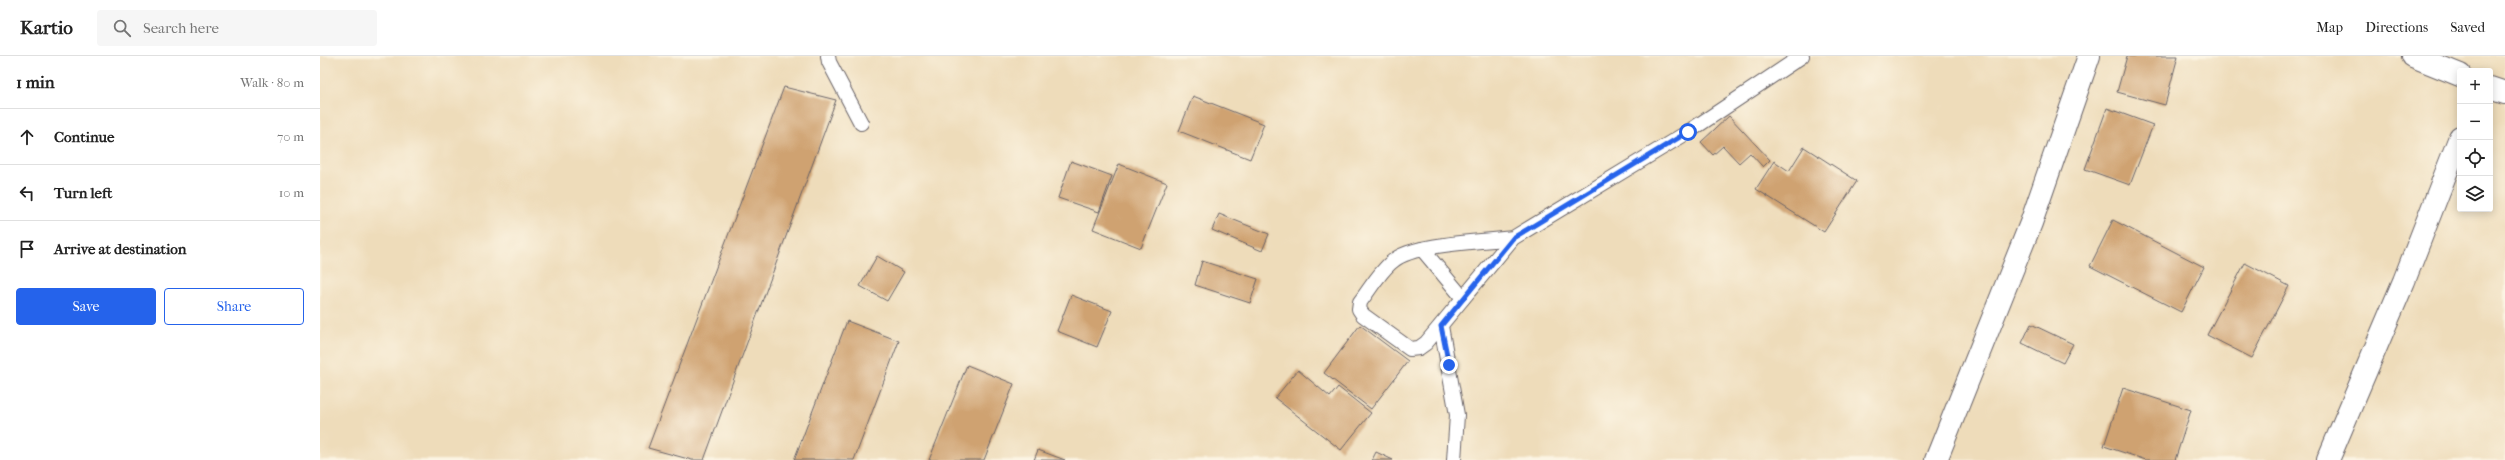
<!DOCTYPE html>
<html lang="en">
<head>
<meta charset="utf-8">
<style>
	body { margin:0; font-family:"IM FELL French Canon",serif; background:#f6f6f6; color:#222 }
	.controls { position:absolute; right:12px; top:12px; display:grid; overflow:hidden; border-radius:4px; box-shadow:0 2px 10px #0003 }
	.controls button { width:36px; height:36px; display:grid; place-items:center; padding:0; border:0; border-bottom:1px solid #e0e0e0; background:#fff; color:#222; font:20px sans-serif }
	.stop { position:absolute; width:12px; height:12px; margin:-9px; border:3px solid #2563eb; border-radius:50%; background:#fff }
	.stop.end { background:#2563eb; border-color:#fff; box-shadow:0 1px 4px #0008 }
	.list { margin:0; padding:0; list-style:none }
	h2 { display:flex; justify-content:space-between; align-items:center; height:52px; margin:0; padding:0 16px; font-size:17px }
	h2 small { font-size:13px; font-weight:400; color:#767676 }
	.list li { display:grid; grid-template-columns:26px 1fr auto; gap:12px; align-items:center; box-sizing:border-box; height:56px; padding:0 16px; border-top:1px solid #e0e0e0 }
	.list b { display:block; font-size:15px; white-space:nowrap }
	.list em { font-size:13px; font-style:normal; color:#767676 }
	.actions { display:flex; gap:8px; padding:12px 16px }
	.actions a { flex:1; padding:9px 0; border:1px solid #2563eb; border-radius:4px; text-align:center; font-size:14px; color:#2563eb }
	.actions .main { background:#2563eb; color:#fff }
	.icon { flex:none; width:22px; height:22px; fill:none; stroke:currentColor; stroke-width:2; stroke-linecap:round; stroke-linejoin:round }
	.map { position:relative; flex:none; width:2185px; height:404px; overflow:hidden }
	header { display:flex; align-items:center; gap:24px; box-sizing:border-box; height:56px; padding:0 20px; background:#fff; border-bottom:1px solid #e0e0e0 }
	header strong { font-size:19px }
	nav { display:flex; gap:22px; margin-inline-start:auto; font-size:14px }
	.search { width:280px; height:36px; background:#f6f6f6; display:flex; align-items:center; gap:10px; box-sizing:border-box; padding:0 14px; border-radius:4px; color:#767676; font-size:15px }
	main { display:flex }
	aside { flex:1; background:#fff }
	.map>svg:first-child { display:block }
</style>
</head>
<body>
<header>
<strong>Kartio</strong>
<div class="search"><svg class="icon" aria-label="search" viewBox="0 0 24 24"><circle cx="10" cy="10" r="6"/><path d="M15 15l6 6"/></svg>Search here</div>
<nav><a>Map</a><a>Directions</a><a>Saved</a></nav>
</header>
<main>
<aside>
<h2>1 min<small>Walk · 80 m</small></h2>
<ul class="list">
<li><svg class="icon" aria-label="ahead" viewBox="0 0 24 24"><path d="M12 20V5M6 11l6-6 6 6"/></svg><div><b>Continue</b></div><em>70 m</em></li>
<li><svg class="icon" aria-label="left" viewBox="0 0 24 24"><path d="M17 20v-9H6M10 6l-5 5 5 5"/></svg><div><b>Turn left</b></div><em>10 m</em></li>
<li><svg class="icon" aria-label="arrive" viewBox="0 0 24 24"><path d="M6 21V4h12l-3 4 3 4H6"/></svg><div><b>Arrive at destination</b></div></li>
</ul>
<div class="actions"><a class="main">Save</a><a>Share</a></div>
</aside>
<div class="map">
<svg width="2185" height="404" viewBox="0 0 2185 404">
	<rect width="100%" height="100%" fill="#fcf5e5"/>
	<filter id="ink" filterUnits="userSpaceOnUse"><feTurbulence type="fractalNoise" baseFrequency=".025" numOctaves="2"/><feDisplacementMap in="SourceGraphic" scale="8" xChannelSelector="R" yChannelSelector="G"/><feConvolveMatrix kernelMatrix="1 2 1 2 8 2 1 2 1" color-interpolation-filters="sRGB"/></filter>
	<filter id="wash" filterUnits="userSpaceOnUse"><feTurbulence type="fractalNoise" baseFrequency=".012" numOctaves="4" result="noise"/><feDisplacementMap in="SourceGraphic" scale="16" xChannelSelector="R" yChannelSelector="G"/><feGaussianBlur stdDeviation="0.9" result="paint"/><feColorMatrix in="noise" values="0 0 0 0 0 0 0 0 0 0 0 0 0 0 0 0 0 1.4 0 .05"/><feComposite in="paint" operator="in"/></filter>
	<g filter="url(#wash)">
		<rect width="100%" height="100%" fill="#eedcba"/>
		<g id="blocks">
			<g fill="#cfa271">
				<polygon points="1807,0 1858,0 1845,49 1797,36"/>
				<polygon points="464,31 516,44 384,404 372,404 328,392"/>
				<polygon points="873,40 944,68 930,103 859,75"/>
				<polygon points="1787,52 1833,69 1810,129 1765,113"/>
				<polygon points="1409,60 1450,104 1443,111 1430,97 1419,107 1403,90 1393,99 1381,86"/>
				<polygon points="1484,91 1537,125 1504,176 1436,133 1454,105 1469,115"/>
				<polygon points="751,105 792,120 779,156 738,142"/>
				<polygon points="799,108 847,127 821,192 773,173"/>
				<polygon points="899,158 949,178 942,195 892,174"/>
				<polygon points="1793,164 1884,211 1861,256 1770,210"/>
				<polygon points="557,200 584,216 567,245 540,230"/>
				<polygon points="882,205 938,223 930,247 875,229"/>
				<polygon points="1925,207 1969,230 1932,302 1887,279"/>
				<polygon points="751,239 792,255 777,291 737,275"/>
				<polygon points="527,265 579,285 534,404 474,404"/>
				<polygon points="1711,268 1753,288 1743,307 1702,287"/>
				<polygon points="1040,269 1088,305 1051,353 1004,317"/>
				<polygon points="647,309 694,328 664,404 609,404"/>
				<polygon points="978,314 1010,341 1018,331 1051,357 1021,394 955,342"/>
				<polygon points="1803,332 1871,354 1855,404 1826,404 1784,390"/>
				<polygon points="718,394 745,404 714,404"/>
				<polygon points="1056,396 1073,404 1052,404"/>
			</g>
		</g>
	</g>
	<g filter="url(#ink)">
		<use href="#blocks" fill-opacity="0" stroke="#696367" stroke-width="1"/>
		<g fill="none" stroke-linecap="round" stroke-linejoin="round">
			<defs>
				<g id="lane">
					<polyline points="508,0 509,6 541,67"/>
					<path d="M1193,182C1164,186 1094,187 1073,205C1060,215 1050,233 1040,246L1039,253L1043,259L1090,293L1099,292L1106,287L1193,182L1368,76L1482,0"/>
					<polyline points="1102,193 1143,242"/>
					<polyline points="1121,270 1137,359 1134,404"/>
				</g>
				<g id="street">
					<polyline points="2093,0 2140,19"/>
					<polyline points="2170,32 2185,37"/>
					<polyline points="1616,404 1711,167 1769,0"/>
					<polyline points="2008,404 2084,225 2140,81"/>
				</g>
			</defs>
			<use href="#lane" stroke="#696367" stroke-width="16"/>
			<use href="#street" stroke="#696367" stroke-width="24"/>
			<use href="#lane" stroke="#fff" stroke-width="14"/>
			<use href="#street" stroke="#fff" stroke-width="22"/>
		</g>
	</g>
	<g fill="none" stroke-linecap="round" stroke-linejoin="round" filter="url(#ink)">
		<polyline stroke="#2563eb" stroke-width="5" points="1129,309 1121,270 1193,182 1368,76"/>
	</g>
</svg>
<div class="controls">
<button>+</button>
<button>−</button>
<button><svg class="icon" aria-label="locate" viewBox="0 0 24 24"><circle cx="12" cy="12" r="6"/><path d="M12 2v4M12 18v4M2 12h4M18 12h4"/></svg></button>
<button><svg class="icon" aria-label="layers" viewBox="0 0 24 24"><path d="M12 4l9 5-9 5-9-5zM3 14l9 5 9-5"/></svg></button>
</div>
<div class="stop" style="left:1368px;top:76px"></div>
<div class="stop end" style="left:1129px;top:309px"></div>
</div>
</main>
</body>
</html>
